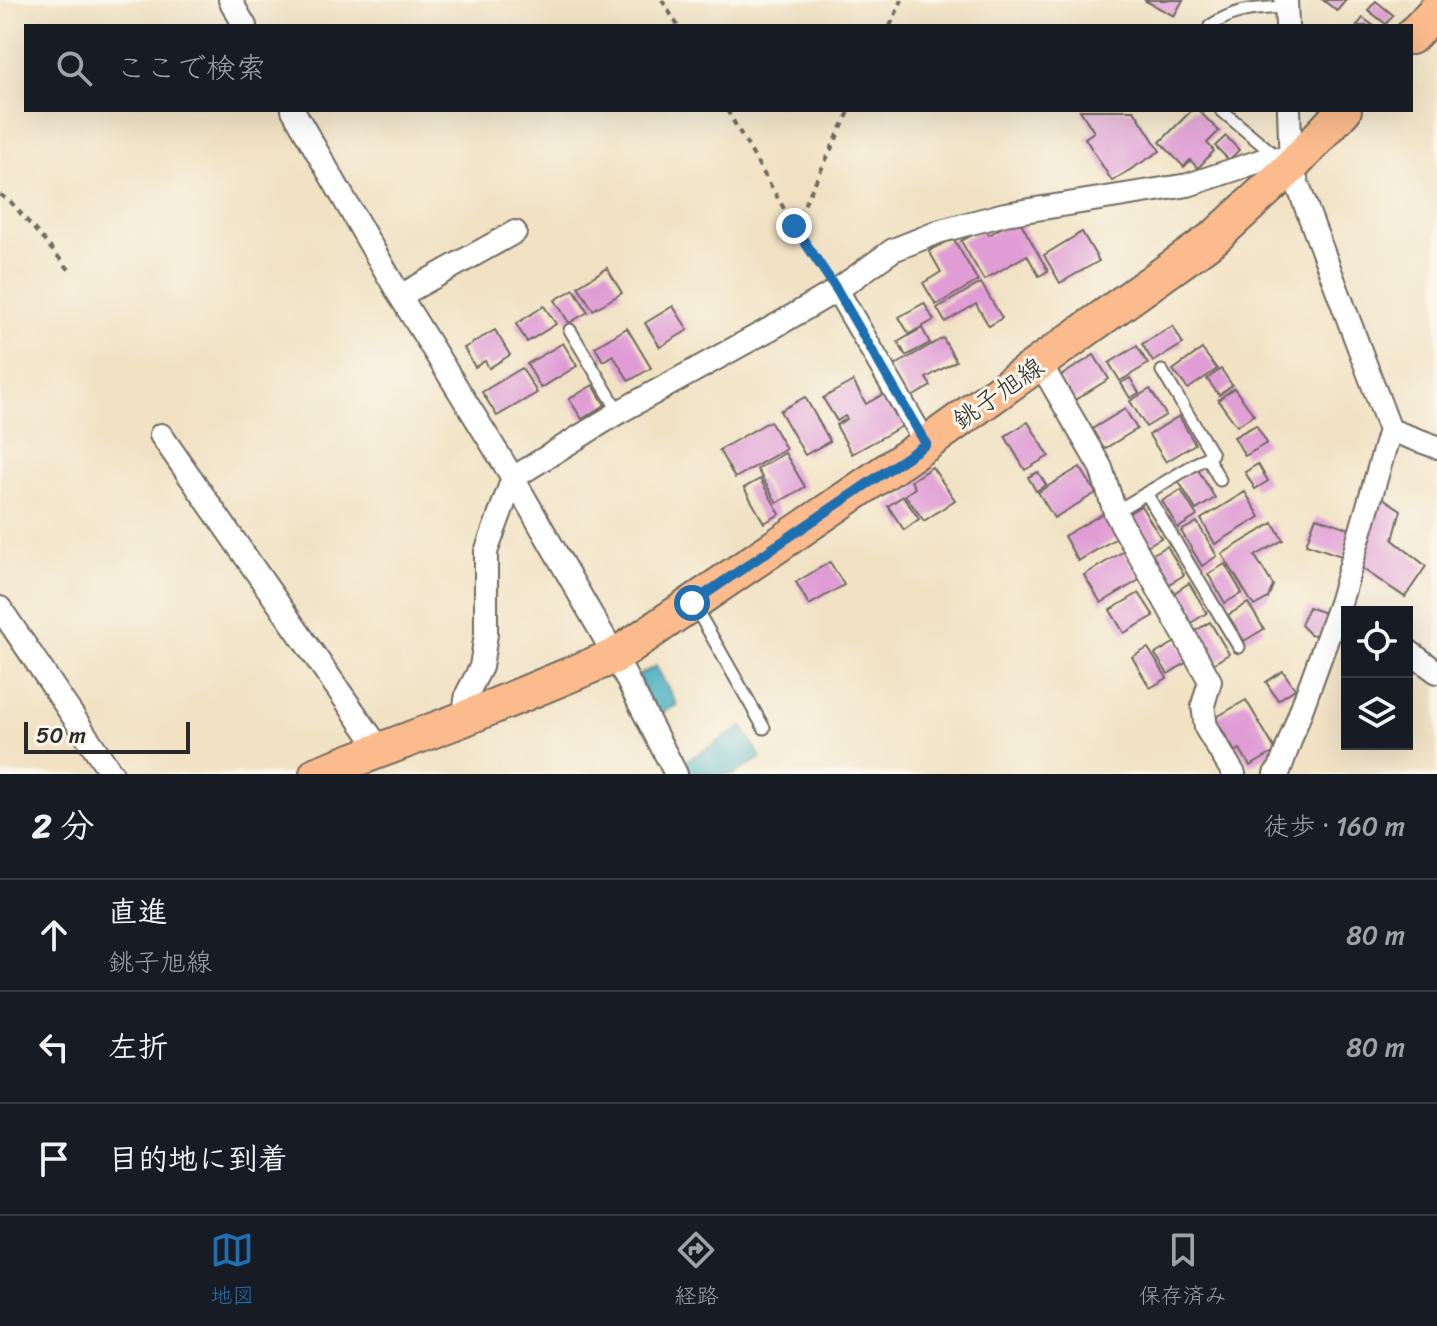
<!DOCTYPE html>
<html lang="ja">
<head>
<meta charset="utf-8">
<style>
	body { margin:0; font-family:Sriracha,"Klee One",sans-serif; background:#242831; color:#f1f3f6 }
	.controls { position:absolute; right:24px; bottom:24px; display:grid; overflow:hidden; border-radius:0px; box-shadow:0 8px 32px #0002 }
	.controls button { width:72px; height:72px; display:grid; place-items:center; padding:0; border:0; border-bottom:2px solid #363941; background:#171b24; color:#f1f3f6; font:40px sans-serif }
	.scale { position:absolute; left:24px; bottom:20px; width:166px; box-sizing:border-box; padding-left:8px; border:4px solid #2b2b2b; border-top:0; font-size:22px; line-height:28px; white-space:nowrap; color:#2b2b2b; -webkit-text-stroke:6px #fbf7ec; paint-order:stroke }
	.stop { position:absolute; width:24px; height:24px; margin:-18px; border:6px solid #1f6fb2; border-radius:50%; background:#fff }
	.stop.end { background:#1f6fb2; border-color:#fff; box-shadow:0 2px 8px #0008 }
	.list { margin:0; padding:0; list-style:none }
	h2 { display:flex; justify-content:space-between; align-items:center; height:104px; margin:0; padding:0 32px; font-size:34px }
	h2 small { font-size:26px; font-weight:400; color:#9ea1a6 }
	.list li { display:grid; grid-template-columns:52px 1fr auto; gap:24px; align-items:center; box-sizing:border-box; height:112px; padding:0 32px; border-top:2px solid #363941 }
	.list b { display:block; font-size:30px; white-space:nowrap }
	.list p { margin:0; font-size:26px; white-space:nowrap; color:#9ea1a6 }
	.list em { font-size:26px; font-style:normal; color:#9ea1a6 }
	.icon { flex:none; width:44px; height:44px; fill:none; stroke:currentColor; stroke-width:2; stroke-linecap:round; stroke-linejoin:round }
	.map { position:relative; flex:none; width:1437px; height:774px; overflow:hidden }
	.search { position:absolute; background:#171b24; box-shadow:0 8px 32px #0002; left:24px; right:24px; top:24px; height:88px; display:flex; align-items:center; gap:20px; box-sizing:border-box; padding:0 28px; border-radius:0px; color:#9ea1a6; font-size:30px }
	.sheet { height:440px; background:#171b24 }
	nav { display:flex; justify-content:space-around; align-items:center; box-sizing:border-box; height:112px; border-top:2px solid #363941; background:#171b24; font-size:22px; color:#9ea1a6 }
	nav a { display:grid; justify-items:center; gap:4px }
	nav .on { color:#1f6fb2 }
	.map>svg:first-child { display:block }
</style>
</head>
<body>
<div class="map">
<svg width="1437" height="774" viewBox="0 0 1437 774">
	<rect width="100%" height="100%" fill="#fbf7ec"/>
	<filter id="ink" filterUnits="userSpaceOnUse"><feTurbulence type="fractalNoise" baseFrequency=".0125" numOctaves="2"/><feDisplacementMap in="SourceGraphic" scale="16" xChannelSelector="R" yChannelSelector="G"/><feConvolveMatrix kernelMatrix="1 2 1 2 8 2 1 2 1" color-interpolation-filters="sRGB"/></filter>
	<filter id="wash" filterUnits="userSpaceOnUse"><feTurbulence type="fractalNoise" baseFrequency=".006" numOctaves="4" result="noise"/><feDisplacementMap in="SourceGraphic" scale="32" xChannelSelector="R" yChannelSelector="G"/><feGaussianBlur stdDeviation="1.8" result="paint"/><feColorMatrix in="noise" values="0 0 0 0 0 0 0 0 0 0 0 0 0 0 0 0 0 1.4 0 .05"/><feComposite in="paint" operator="in"/></filter>
	<g filter="url(#wash)">
		<rect width="100%" height="100%" fill="#f1e2c4"/>
		<g fill="#3eabbd" stroke="#346b74" stroke-width="2">
			<polygon points="656,666 677,705 657,715 637,676"/>
			<polygon points="743,727 761,758 734,774 691,774 684,762"/>
		</g>
		<g id="blocks">
			<g fill="#e09dd5">
				<polygon points="1144,0 1183,0 1174,16"/>
				<polygon points="1323,0 1346,0 1337,11"/>
				<polygon points="1376,1 1393,15 1386,24 1368,10"/>
				<polygon points="1363,18 1374,26 1357,26"/>
				<polygon points="1080,110 1134,110 1160,151 1112,181 1085,138 1094,132"/>
				<polygon points="1192,110 1198,110 1219,131 1207,143 1214,151 1198,168 1190,160 1184,167 1160,142"/>
				<polygon points="1226,136 1239,150 1229,160 1215,146"/>
				<polygon points="1018,218 1048,271 1039,276 1027,255 984,280 961,241 985,228 989,235"/>
				<polygon points="1082,232 1099,261 1060,283 1044,255"/>
				<polygon points="953,238 978,281 936,305 923,283 941,272 929,251"/>
				<polygon points="607,268 622,293 593,310 578,286"/>
				<polygon points="981,283 1002,318 989,326 976,304 945,322 937,308"/>
				<polygon points="574,289 588,312 569,323 555,300"/>
				<polygon points="924,303 934,320 909,334 899,317"/>
				<polygon points="544,306 556,324 527,342 516,324"/>
				<polygon points="673,306 688,330 660,347 645,323"/>
				<polygon points="1173,326 1183,344 1153,362 1142,344"/>
				<polygon points="627,328 651,368 629,381 613,355 603,361 595,347"/>
				<polygon points="922,328 930,343 906,356 898,342"/>
				<polygon points="495,330 510,355 489,368 485,361 475,367 464,348"/>
				<polygon points="943,338 956,361 926,378 931,386 910,398 892,367"/>
				<polygon points="563,343 577,366 541,388 527,364"/>
				<polygon points="1137,346 1148,364 1120,381 1109,363"/>
				<polygon points="1202,349 1217,369 1188,389 1173,370"/>
				<polygon points="1094,355 1109,379 1073,401 1059,377"/>
				<polygon points="522,368 537,393 497,416 482,392"/>
				<polygon points="1221,369 1232,385 1219,395 1207,379"/>
				<polygon points="1130,378 1139,393 1130,398 1121,383"/>
				<polygon points="853,381 866,404 887,392 906,424 852,454 836,425 847,419 845,416 837,421 823,398"/>
				<polygon points="593,385 605,405 582,419 569,399"/>
				<polygon points="1234,388 1254,415 1237,426 1218,400"/>
				<polygon points="1150,389 1166,415 1146,427 1130,401"/>
				<polygon points="805,397 830,441 805,455 780,411"/>
				<polygon points="1125,409 1137,429 1104,449 1092,429"/>
				<polygon points="1179,416 1195,444 1166,462 1149,435"/>
				<polygon points="770,421 786,449 735,478 719,450"/>
				<polygon points="1028,422 1049,456 1025,470 1005,436"/>
				<polygon points="1256,425 1267,443 1245,456 1234,437"/>
				<polygon points="785,453 805,487 777,503 757,469"/>
				<polygon points="1258,464 1268,481 1255,489 1245,472"/>
				<polygon points="932,467 955,500 924,521 905,495 915,488 911,481"/>
				<polygon points="1080,467 1096,493 1054,518 1038,492"/>
				<polygon points="1197,468 1215,498 1196,510 1178,480"/>
				<polygon points="1038,472 1046,485 1036,491 1028,477"/>
				<polygon points="760,479 780,514 764,523 744,488"/>
				<polygon points="1181,490 1197,516 1178,528 1162,501"/>
				<polygon points="1245,492 1260,517 1215,544 1201,519"/>
				<polygon points="1377,494 1401,510 1393,540 1426,566 1405,597 1357,565"/>
				<polygon points="903,496 919,519 904,530 888,506"/>
				<polygon points="1141,506 1161,538 1145,547 1126,515"/>
				<polygon points="1104,513 1118,537 1078,561 1064,536"/>
				<polygon points="1316,517 1353,530 1344,557 1306,544"/>
				<polygon points="1197,522 1217,556 1202,566 1181,531"/>
				<polygon points="1273,523 1283,540 1255,556 1273,585 1268,598 1254,606 1222,554"/>
				<polygon points="1167,546 1184,575 1166,586 1148,557"/>
				<polygon points="1124,551 1141,579 1101,603 1084,575"/>
				<polygon points="830,562 844,585 809,605 796,582"/>
				<polygon points="1225,564 1242,593 1225,603 1208,574"/>
				<polygon points="1189,583 1207,613 1189,624 1171,595"/>
				<polygon points="1139,593 1154,616 1124,633 1110,610"/>
				<polygon points="1248,603 1264,629 1244,641 1228,615"/>
				<polygon points="1308,607 1328,614 1321,636 1310,634 1301,625"/>
				<polygon points="1210,622 1229,654 1211,665 1192,633"/>
				<polygon points="1177,641 1189,661 1168,674 1155,654"/>
				<polygon points="1148,648 1167,678 1150,688 1132,657"/>
				<polygon points="1283,671 1295,689 1278,700 1266,682"/>
				<polygon points="1246,700 1276,751 1250,766 1240,749 1235,752 1215,718"/>
			</g>
		</g>
	</g>
	<g filter="url(#ink)">
		<use href="#blocks" fill-opacity="0" stroke="#706b61" stroke-width="2"/>
		<g fill="none" stroke-linecap="round" stroke-linejoin="round">
			<defs>
				<g id="lane">
					<path d="M1210,26C1237,8 1255,9 1286,7"/>
					<polyline points="1221,110 1276,156"/>
					<polyline points="570,330 619,412"/>
					<polyline points="1207,457 1220,480"/>
					<polyline points="1146,493 1239,647"/>
					<polyline points="1115,512 1212,454 1162,371"/>
					<polyline points="695,607 764,728"/>
				</g>
				<g id="street">
					<polyline points="230,0 245,26"/>
					<polyline points="1286,0 1287,26"/>
					<polyline points="293,110 400,296 513,478 615,656 676,774"/>
					<polyline points="837,290 926,444"/>
					<polyline points="400,296 515,232"/>
					<polyline points="1040,363 1101,468 1115,512 1210,681 1203,705 1206,728 1234,774"/>
					<polyline points="1390,430 1437,447"/>
					<polyline points="161,435 381,751"/>
					<polyline points="0,608 112,774"/>
					<polyline points="1407,650 1437,672"/>
					<polyline points="463,719 467,694 481,667 486,634 486,552 513,478 619,412 777,325 837,290 893,250 941,231 1005,214 1188,185 1266,159 1279,159 1291,167"/>
					<polyline points="1275,774 1279,771 1340,603 1390,430 1291,167 1289,110"/>
				</g>
				<g id="primary">
					<polyline points="1411,37 1437,9"/>
					<polyline points="317,774 463,719 615,656 926,444 1215,237 1291,167 1344,110"/>
				</g>
			</defs>
			<use href="#lane" stroke="#706b61" stroke-width="15"/>
			<use href="#street" stroke="#706b61" stroke-width="26"/>
			<use href="#primary" stroke="#706b61" stroke-width="38"/>
			<g stroke="#706b61" stroke-width="4" stroke-dasharray="6 6" stroke-linecap="butt">
				<polyline points="662,0 678,26"/>
				<polyline points="890,26 902,0"/>
				<polyline points="727,110 794,226 825,272"/>
				<polyline points="0,195 10,201 73,274"/>
				<polyline points="794,226 850,110"/>
			</g>
			<use href="#lane" stroke="#fff" stroke-width="11"/>
			<use href="#street" stroke="#fff" stroke-width="22"/>
			<use href="#primary" stroke="#fbbb8d" stroke-width="34"/>
		</g>
	</g>
	<g fill="none" stroke-linecap="round" stroke-linejoin="round" filter="url(#ink)">
		<polyline stroke="#1f6fb2" stroke-width="10" points="692,603 926,444 837,290 794,226"/>
	</g>
	<g text-anchor="middle" dominant-baseline="central" stroke-width="6" stroke-linejoin="round" paint-order="stroke">
		<g font-size="26" fill="#2b2b2b" stroke="#fbf7ec">
			<text transform="translate(998 393) rotate(-35)">銚子旭線</text>
		</g>
	</g>
</svg>
<div class="controls">
<button><svg class="icon" aria-label="locate" viewBox="0 0 24 24"><circle cx="12" cy="12" r="6"/><path d="M12 2v4M12 18v4M2 12h4M18 12h4"/></svg></button>
<button><svg class="icon" aria-label="layers" viewBox="0 0 24 24"><path d="M12 4l9 5-9 5-9-5zM3 14l9 5 9-5"/></svg></button>
</div>
<div class="scale">50 m</div>
<div class="stop" style="left:692px;top:603px"></div>
<div class="stop end" style="left:794px;top:226px"></div>
<div class="search"><svg class="icon" aria-label="search" viewBox="0 0 24 24"><circle cx="10" cy="10" r="6"/><path d="M15 15l6 6"/></svg>ここで検索</div>
</div>
<section class="sheet">
<h2>2 分<small>徒歩 · 160 m</small></h2>
<ul class="list">
<li><svg class="icon" aria-label="ahead" viewBox="0 0 24 24"><path d="M12 20V5M6 11l6-6 6 6"/></svg><div><b>直進</b><p>銚子旭線</p></div><em>80 m</em></li>
<li><svg class="icon" aria-label="left" viewBox="0 0 24 24"><path d="M17 20v-9H6M10 6l-5 5 5 5"/></svg><div><b>左折</b></div><em>80 m</em></li>
<li><svg class="icon" aria-label="arrive" viewBox="0 0 24 24"><path d="M6 21V4h12l-3 4 3 4H6"/></svg><div><b>目的地に到着</b></div></li>
</ul>
</section>
<nav>
<a class="on"><svg class="icon" aria-label="map" viewBox="0 0 24 24"><path d="M3 6l6-2 6 2 6-2v14l-6 2-6-2-6 2zM9 4v14M15 6v14"/></svg>地図</a>
<a><svg class="icon" aria-label="directions" viewBox="0 0 24 24"><path d="M12 3l9 9-9 9-9-9zM9 14v-3h6M13 9l2 2-2 2"/></svg>経路</a>
<a><svg class="icon" aria-label="saved" viewBox="0 0 24 24"><path d="M7 4h10v16l-5-4-5 4z"/></svg>保存済み</a>
</nav>
</body>
</html>
